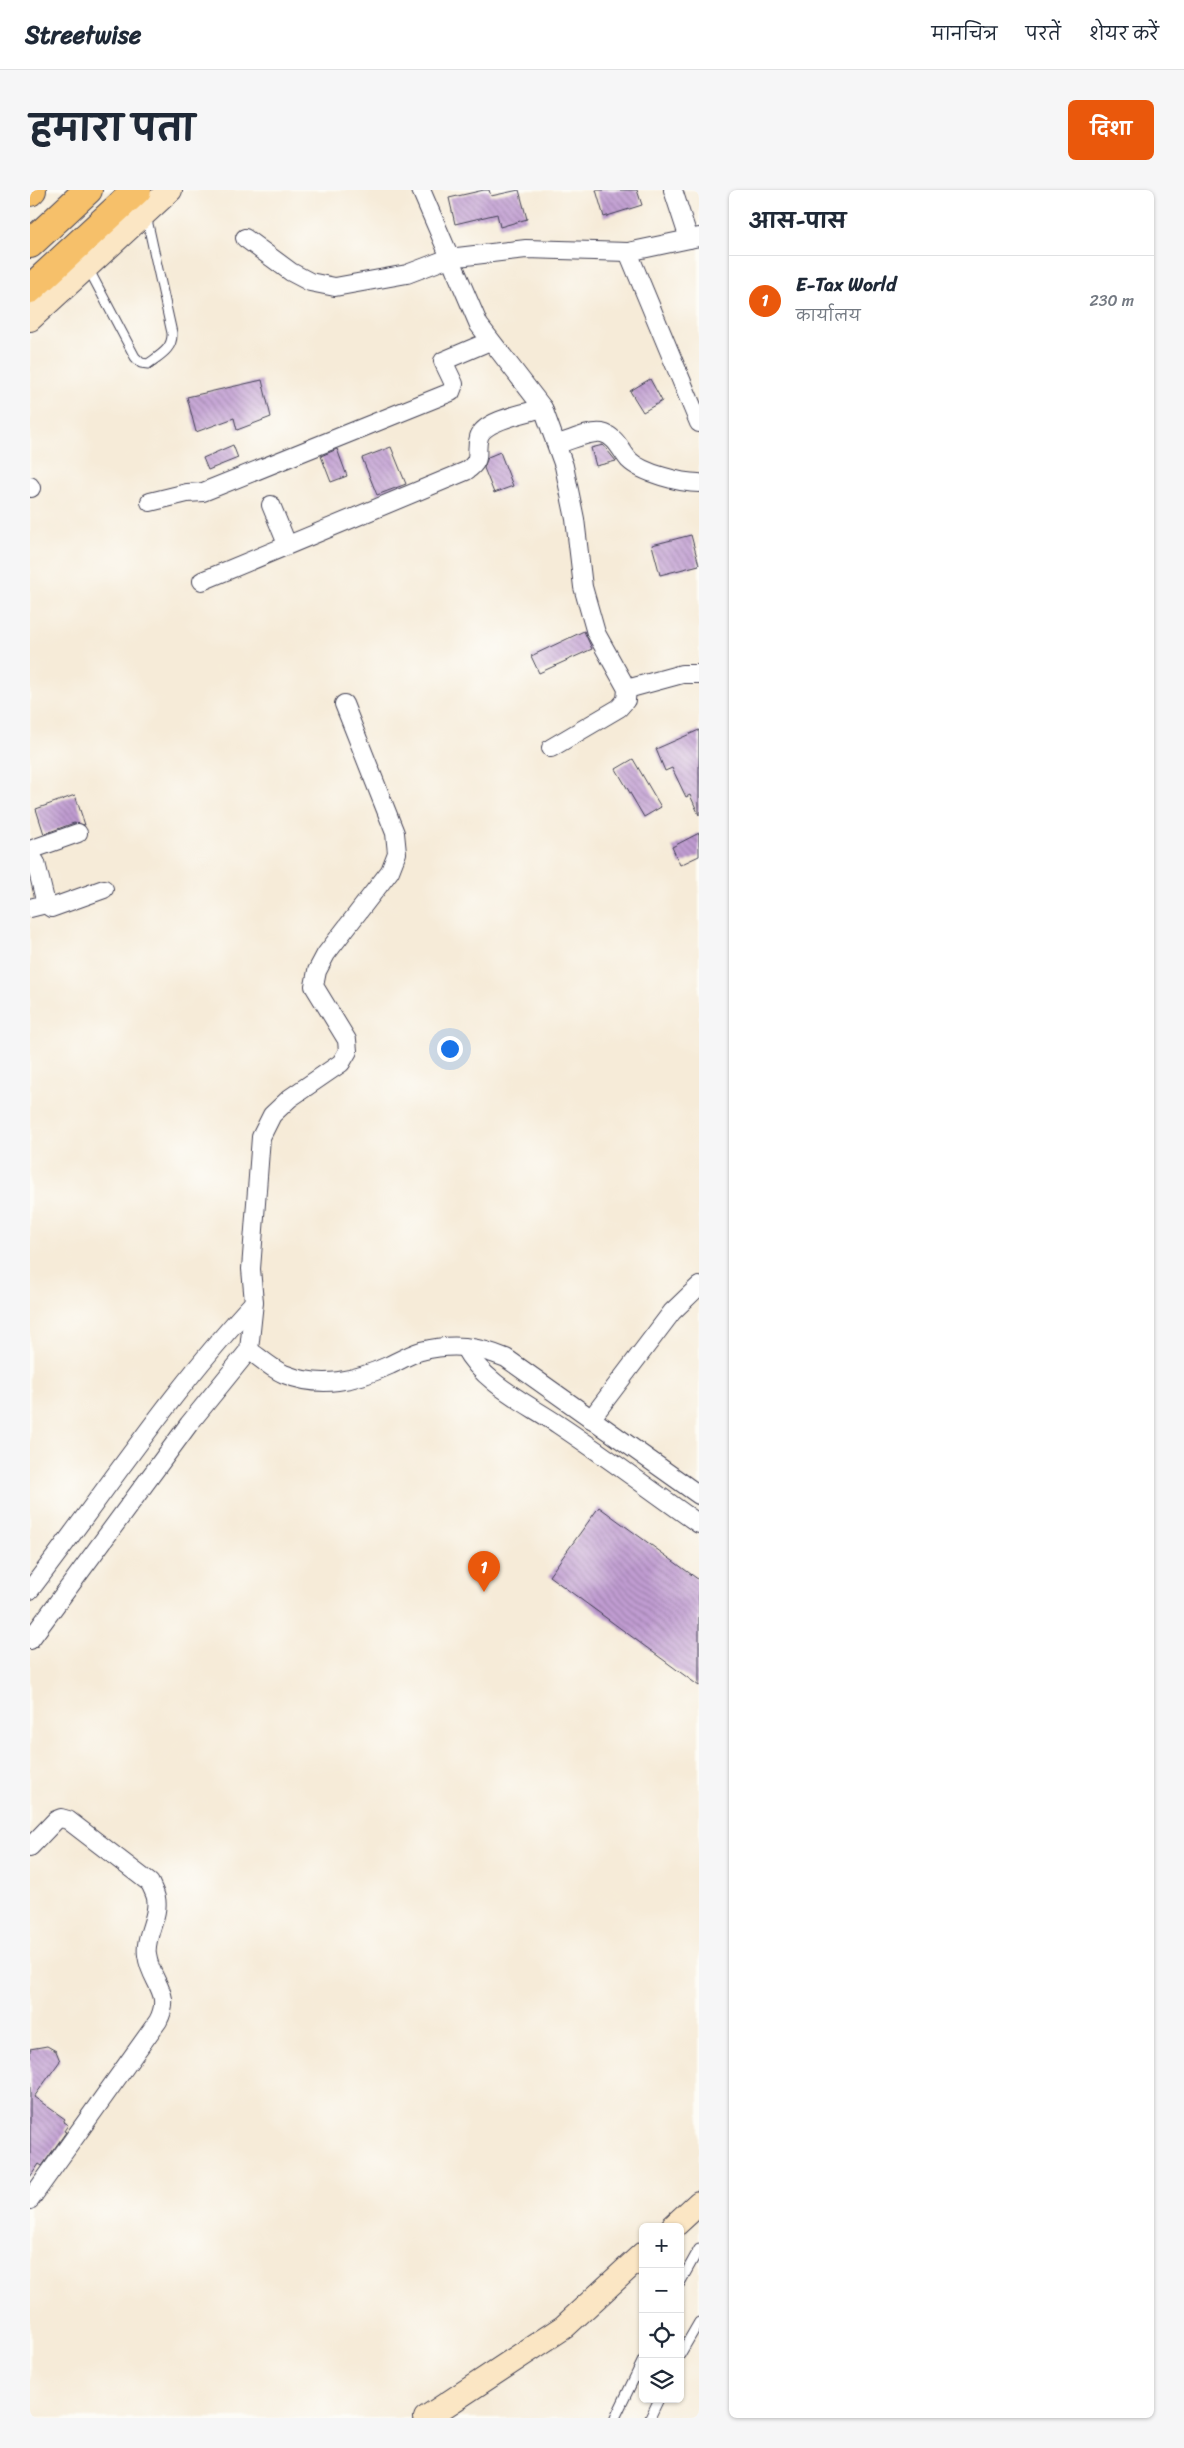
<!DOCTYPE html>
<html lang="hi">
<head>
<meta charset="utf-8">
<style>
	body { margin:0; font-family:Sriracha,"Playpen Sans Deva",sans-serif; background:#f6f6f7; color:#1f2937 }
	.controls { position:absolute; right:15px; bottom:15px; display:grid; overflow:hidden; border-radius:8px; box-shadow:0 1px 4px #0004 }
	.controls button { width:45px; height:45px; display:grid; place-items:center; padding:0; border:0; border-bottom:1px solid #e0e1e3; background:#fff; color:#1f2937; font:25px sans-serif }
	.you { position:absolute; left:419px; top:858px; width:18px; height:18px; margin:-12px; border:4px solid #fff; border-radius:50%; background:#1a73e8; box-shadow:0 0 0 8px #1a73e833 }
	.badge { display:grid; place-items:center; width:32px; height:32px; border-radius:50%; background:#ea580c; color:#fff; font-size:16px; font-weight:700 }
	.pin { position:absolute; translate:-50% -41px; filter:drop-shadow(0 1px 2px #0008) }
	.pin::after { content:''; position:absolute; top:26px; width:18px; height:15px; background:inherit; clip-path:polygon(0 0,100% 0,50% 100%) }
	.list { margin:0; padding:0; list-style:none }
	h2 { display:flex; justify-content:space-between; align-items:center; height:65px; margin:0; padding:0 20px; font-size:21px }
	h2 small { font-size:16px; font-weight:400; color:#747a83 }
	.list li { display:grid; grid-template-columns:32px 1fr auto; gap:15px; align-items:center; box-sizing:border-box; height:90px; padding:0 20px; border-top:1px solid #e0e1e3 }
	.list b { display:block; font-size:19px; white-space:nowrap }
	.list p { margin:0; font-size:16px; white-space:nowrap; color:#747a83 }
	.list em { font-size:16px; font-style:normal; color:#747a83 }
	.icon { flex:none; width:28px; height:28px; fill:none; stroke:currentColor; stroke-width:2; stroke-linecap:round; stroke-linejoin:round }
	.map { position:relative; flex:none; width:669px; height:2228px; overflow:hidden; border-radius:8px }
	header { display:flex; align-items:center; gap:30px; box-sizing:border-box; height:70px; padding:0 25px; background:#fff; border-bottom:1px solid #e0e1e3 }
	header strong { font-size:24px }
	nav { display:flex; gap:28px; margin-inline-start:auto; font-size:18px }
	.intro { display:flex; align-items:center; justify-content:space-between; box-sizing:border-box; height:120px; padding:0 30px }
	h1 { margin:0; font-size:35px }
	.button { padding:12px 22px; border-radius:8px; background:#ea580c; color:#fff; font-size:18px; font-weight:700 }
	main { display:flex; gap:30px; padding:0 30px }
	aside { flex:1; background:#fff; border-radius:8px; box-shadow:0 1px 4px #0004 }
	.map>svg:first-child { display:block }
</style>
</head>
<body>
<header>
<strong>Streetwise</strong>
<nav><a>मानचित्र</a><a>परतें</a><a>शेयर करें</a></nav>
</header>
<div class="intro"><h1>हमारा पता</h1><a class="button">दिशा</a></div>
<main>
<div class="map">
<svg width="669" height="2228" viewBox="0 0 669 2228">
	<defs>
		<pattern id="building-back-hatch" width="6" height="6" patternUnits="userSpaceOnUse" patternTransform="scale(1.25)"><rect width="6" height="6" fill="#c09cd1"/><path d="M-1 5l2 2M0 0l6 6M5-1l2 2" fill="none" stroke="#9c7fab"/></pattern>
	</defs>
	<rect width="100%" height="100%" fill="#fdfcf7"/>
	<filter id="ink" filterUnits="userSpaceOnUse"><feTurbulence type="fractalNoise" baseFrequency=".02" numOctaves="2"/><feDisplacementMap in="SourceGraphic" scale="10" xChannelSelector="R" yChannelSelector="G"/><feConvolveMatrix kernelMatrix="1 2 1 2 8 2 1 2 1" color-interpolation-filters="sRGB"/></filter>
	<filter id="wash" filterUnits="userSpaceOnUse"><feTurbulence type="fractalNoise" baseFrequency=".0096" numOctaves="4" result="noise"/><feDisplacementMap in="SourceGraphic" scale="20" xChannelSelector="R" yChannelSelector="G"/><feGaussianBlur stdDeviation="1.12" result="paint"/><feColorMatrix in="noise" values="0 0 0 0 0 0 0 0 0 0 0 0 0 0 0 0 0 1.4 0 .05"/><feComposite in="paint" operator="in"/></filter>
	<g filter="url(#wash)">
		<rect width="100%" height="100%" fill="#f6ebd8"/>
		<g id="blocks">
			<g fill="url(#building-back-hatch)">
				<polygon points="454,0 459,0 461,6 489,0 497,29 470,37 467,24 425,34 419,8"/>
				<polygon points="566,0 607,0 612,15 574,27"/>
				<polygon points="620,189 632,211 613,222 600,201"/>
				<polygon points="232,190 241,227 207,240 204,228 166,242 157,207"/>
				<polygon points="203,255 208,268 178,280 173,268"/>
				<polygon points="573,255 586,271 566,276 561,258"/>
				<polygon points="361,257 376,294 347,305 332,268"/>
				<polygon points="307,259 317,286 301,292 291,266"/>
				<polygon points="470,262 483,296 464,303 454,278 458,267"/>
				<polygon points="661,345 669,375 630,385 622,355"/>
				<polygon points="554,441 562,459 509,483 501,466"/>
				<polygon points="669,540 669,625 660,605 656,607 642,578 635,581 626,559"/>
				<polygon points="603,569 631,617 614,627 586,579"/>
				<polygon points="45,605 55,635 44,633 14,644 6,619"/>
				<polygon points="669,643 669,666 650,675 642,657"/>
				<polygon points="569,1317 669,1390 669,1496 519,1386"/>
				<polygon points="17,1856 26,1861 30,1871 4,1907 35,1929 33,1932 38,1935 34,1941 36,1942 12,1976 9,1974 0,1987 0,1859"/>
			</g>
		</g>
	</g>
	<g filter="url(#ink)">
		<use href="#blocks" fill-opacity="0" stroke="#424053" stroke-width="1"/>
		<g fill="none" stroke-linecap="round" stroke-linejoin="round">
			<defs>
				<g id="lane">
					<path d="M58,78L105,167L111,173L118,174C130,165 143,159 142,143L116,25"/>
					<polyline points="650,2093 669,2059"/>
					<polyline points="650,2165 669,2132"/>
					<polyline points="585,2228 613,2170"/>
					<polyline points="620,2228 629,2209"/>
				</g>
				<g id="street">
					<polyline points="391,0 449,135 513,218 534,276 545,329 553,397 566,443 597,499 596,510 589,518 521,558"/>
					<polyline points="643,0 659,49"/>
					<polyline points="215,48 261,82 280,92 305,97 377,84 419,68 496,59 598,62 669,47"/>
					<polyline points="598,62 669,233"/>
					<path d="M527,254C540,251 559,241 572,243C586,246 591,261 599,270C612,283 651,293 669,293"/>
					<polyline points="0,296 1,298"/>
					<polyline points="120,312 157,303 173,302 421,202 424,194 413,171 460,151"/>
					<polyline points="241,315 257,354"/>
					<path d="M172,391L436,281C454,269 444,263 449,247C454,230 497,223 513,218"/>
					<polyline points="597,499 652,484 669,484"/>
					<polyline points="0,660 48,643"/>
					<polyline points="0,664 6,673 16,714 21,718 74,699"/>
					<polyline points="0,718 16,714"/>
					<path d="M434,1157C454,1194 495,1212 529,1235C577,1267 622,1301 669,1334"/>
					<path d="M219,1160C230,1168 242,1179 254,1184C291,1199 325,1191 360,1175C370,1170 381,1164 391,1161C423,1153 447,1156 476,1168L669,1305"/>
					<polyline points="561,1229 642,1122 669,1096"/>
					<path d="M0,1400C74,1304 141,1201 224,1112"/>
					<polyline points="0,1450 159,1234 219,1160 224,1112 221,1079 231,947 242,925 260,908 311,873 318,861 317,850 284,796 287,781 296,764 360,681 367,663 365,643 314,514"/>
					<path d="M0,1657L26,1630L31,1628L38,1630L120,1693C122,1698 125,1703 126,1708C130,1726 114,1746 117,1765C121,1794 143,1802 128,1831L0,2010"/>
				</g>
				<g id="secondary">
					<polyline points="0,129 140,0"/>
					<polyline points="643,2037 669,2013"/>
					<polyline points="396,2228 534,2137 613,2064"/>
				</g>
				<g id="highway">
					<polyline points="0,2 2,0"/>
					<polyline points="0,54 58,0"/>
					<polyline points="0,99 107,0"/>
				</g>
			</defs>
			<use href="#lane" stroke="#424053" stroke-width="11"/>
			<use href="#street" stroke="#424053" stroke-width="20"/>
			<use href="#secondary" stroke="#424053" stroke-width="26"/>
			<use href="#highway" stroke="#424053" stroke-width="30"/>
			<use href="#lane" stroke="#fff" stroke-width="9"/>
			<use href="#street" stroke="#fff" stroke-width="18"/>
			<use href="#secondary" stroke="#fbe6c4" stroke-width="24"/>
			<use href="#highway" stroke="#f6c06b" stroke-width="28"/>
		</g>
	</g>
</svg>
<div class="controls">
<button>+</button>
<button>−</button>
<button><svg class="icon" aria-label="locate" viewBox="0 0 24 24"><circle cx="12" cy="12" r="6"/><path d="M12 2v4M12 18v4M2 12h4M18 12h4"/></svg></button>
<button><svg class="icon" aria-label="layers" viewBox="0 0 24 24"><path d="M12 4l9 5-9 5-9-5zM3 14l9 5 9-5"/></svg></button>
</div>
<div class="you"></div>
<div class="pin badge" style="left:454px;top:1402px">1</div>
</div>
<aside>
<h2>आस-पास<small></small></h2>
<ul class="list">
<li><span class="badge">1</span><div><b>E-Tax World</b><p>कार्यालय</p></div><em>230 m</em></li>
</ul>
</aside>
</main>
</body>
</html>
